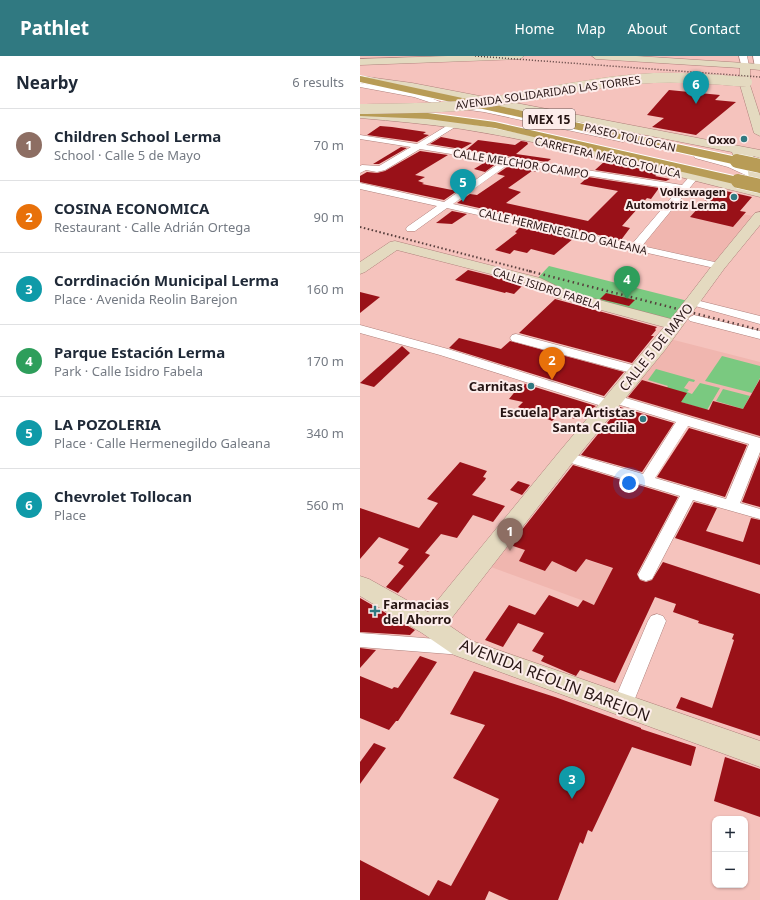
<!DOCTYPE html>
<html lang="en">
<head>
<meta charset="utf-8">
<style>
	body { margin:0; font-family:"Noto Sans",sans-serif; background:#f6f6f7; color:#1f2937 }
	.controls { position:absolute; right:12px; bottom:12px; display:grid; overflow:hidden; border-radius:8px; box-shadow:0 1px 3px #0004 }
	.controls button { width:36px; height:36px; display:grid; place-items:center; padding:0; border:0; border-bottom:1px solid #e0e1e3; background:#fff; color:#1f2937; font:20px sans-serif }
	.you { position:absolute; left:269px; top:427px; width:14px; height:14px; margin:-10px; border:3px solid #fff; border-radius:50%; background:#1a73e8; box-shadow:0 0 0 6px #1a73e833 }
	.badge { display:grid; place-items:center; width:26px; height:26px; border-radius:50%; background:#307981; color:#fff; font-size:13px; font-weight:700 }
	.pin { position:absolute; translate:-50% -33px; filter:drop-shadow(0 1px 2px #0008) }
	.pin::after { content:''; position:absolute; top:21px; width:14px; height:12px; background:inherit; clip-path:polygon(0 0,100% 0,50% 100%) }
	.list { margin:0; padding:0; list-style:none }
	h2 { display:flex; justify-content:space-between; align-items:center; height:52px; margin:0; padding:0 16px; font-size:17px }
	h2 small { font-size:13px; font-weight:400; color:#747a83 }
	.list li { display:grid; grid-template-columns:26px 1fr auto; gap:12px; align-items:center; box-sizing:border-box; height:72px; padding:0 16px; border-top:1px solid #e0e1e3 }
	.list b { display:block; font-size:15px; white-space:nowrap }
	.list p { margin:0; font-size:13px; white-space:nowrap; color:#747a83 }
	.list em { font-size:13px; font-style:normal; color:#747a83 }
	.map { position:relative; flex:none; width:400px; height:844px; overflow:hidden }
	header { display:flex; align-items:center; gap:24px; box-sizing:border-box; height:56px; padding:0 20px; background:#307981; color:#fff }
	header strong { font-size:19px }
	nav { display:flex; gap:22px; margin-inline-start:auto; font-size:14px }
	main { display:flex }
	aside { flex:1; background:#fff }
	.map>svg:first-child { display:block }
</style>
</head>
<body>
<header>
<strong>Pathlet</strong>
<nav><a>Home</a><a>Map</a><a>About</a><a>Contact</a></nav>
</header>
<main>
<aside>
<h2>Nearby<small>6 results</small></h2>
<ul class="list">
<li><span class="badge" style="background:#8d6e63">1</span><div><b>Children School Lerma</b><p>School · Calle 5 de Mayo</p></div><em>70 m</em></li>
<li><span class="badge" style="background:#e8710a">2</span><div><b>COSINA ECONOMICA</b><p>Restaurant · Calle Adrián Ortega</p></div><em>90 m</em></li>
<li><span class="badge" style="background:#0f9aa8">3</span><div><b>Corrdinación Municipal Lerma</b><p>Place · Avenida Reolin Barejon</p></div><em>160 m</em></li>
<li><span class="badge" style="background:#2e9e5b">4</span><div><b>Parque Estación Lerma</b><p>Park · Calle Isidro Fabela</p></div><em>170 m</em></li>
<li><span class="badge" style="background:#0f9aa8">5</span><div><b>LA POZOLERIA</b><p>Place · Calle Hermenegildo Galeana</p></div><em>340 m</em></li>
<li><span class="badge" style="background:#0f9aa8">6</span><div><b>Chevrolet Tollocan</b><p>Place</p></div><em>560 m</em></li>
</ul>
</aside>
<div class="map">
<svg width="400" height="844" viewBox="0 0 400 844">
	<rect width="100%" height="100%" fill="#f5c3bd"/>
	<g fill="#f0b6af">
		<polygon points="318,146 393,160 358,206 280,189"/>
		<polygon points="310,283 400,306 400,383 262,343"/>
		<polygon points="153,478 268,518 235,549 131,511"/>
	</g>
	<g fill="#7ac980">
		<polygon points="189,210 332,246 315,269 175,225"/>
		<polygon points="362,300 400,310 400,322 392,337 345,325"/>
		<polygon points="296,313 335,324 334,326 329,325 324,332 329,334 327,336 332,338 340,327 360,332 347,354 301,340 308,330 288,324"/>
		<polygon points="363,333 390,340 383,353 356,345"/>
	</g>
	<g fill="#991118">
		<polygon points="309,34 360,39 355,44 376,46 336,79 292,71 304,62 287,59"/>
		<polygon points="20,70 32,71 66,76 63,78 69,79 57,86 7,79"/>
		<polygon points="81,81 112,87 101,93 70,88"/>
		<polygon points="118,84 155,89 161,85 167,86 168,88 156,98 191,103 187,106 106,94"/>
		<polygon points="41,91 47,92 19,108 13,108"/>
		<polygon points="60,95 88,99 55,119 65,121 58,125 64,127 62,128 97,135 84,144 0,126 0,120 7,116 17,117 25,115"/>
		<polygon points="127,105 137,107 125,116 114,113"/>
		<polygon points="245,105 299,117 295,120 310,123 306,125 235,114"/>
		<polygon points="150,109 180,113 177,116 172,115 148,132 161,136 146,147 228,165 258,135 220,128 228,121 299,132 291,143 287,142 262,170 270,172 261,184 97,147 110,138 117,139 145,120 137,118"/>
		<polygon points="361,134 392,141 380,155 386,156 373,171 330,161 349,140 354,141"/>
		<polygon points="92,155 107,158 92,168 76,167"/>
		<polygon points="161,170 214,182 194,199 171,193 167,197 154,194 150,198 135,194 157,177 155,176"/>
		<polygon points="108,214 164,228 154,238 146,236 145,237 95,224"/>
		<polygon points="0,236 20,241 0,257"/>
		<polygon points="246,237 275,244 269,250 240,243"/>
		<polygon points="195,243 297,271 295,273 296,274 291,280 294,280 272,307 159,277"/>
		<polygon points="99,282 141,293 150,285 264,316 244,340 89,292"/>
		<polygon points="42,290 50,297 14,331 0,327"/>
		<polygon points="400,323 400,380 268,341 282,324 327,337 321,346 349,354 353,345 383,353"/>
		<polygon points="162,327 236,350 214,363 201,356 192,365 158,351 163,346 149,343"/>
		<polygon points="260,351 314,367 282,416 221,399"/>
		<polygon points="329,372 387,389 365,441 297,421"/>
		<polygon points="400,400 400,451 382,446"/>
		<polygon points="100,406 127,415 123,421 126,422 125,424 112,439 145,450 133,466 113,459 97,482 81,478 65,497 70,499 38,537 26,531 44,510 38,507 49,493 19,481 0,503 0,452 59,472 78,447 67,443"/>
		<polygon points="213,409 318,441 277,518 280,524 286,526 292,524 303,506 400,538 400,680 316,652 321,641 352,652 374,584 372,583 374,578 338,567 339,565 313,556 316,548 295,541 255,627 220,614 216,620 181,605 184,600 172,595 184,577 158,567 143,591 125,584 149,549 175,559 189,539 218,551 223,544 234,549 253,512 226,503 216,516 192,505 185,515 159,505 165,494 150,489"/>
		<polygon points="158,425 170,429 162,439 150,434"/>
		<polygon points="334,446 357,452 346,475 383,486 391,462 400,464 400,509 315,482"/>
		<polygon points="0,542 55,574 50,579 0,576"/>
		<polygon points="0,592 16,594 0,612"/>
		<polygon points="60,600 77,606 38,665 36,665 29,674 0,662 0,620 32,633 34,631 38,632"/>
		<polygon points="114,615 195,641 281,672 281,673 336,691 331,710 272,691 232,776 228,774 223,788 220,786 198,844 149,844 129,835 125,844 0,844 0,804 69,840 78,824 91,830 139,743 93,722 125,669 90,658"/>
		<polygon points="14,687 26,692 0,728 0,706"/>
		<polygon points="365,701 400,713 400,761 354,745"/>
	</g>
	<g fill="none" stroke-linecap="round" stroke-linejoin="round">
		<defs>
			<g id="minor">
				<polygon points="0,27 59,37 85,48 81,50 54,41 0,31"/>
				<polygon points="92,48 124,52 263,82 267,84 263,86 124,56 95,52 91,50"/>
				<path d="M93,66H99L100,68L66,89L322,129L331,119H337L338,121L337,123L282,190L359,207L364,210L359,213L87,152L55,175H47L46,173L47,171L77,150L0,133V127L84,146L141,106L60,93L25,114L17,116L6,114L0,117V110L2,109L19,110L51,91L0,83V79L57,88ZM150,107L318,134L272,188L93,148Z"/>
				<polygon points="338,97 374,107 399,120 395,123 392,122 368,111 335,102 334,100"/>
				<polygon points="332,243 400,260 400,268 328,248 326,246 328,244"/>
				<polygon points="334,259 400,275 400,283 330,265 328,263 330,261"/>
				<path d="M0,269L88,293L247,343L249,340H259L400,382V396L380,447L400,453V463L333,444L292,523L286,525L280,523L278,519L320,440L201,404L199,401L201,398L206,396L283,418L316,366L257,348L255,351H245L80,299L0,277ZM328,370L389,388L366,443L295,422Z"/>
				<polygon points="156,278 284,312 285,315 284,318 279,319 152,285 150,282 152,279"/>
				<polygon points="297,558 303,560 306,565 272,650 269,656 262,658 255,656 252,650 288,565 291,560"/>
				<polygon points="0,577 102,585 109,587 111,592 109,597 102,599 0,591"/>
			</g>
			<g id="tertiary">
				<polygon points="379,0 387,0 389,10 388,12 382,12"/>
				<polygon points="393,0 400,0 400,13 395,11"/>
			</g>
			<g id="secondary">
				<polygon points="88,0 164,0 160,3 0,9 0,3"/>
				<polygon points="232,0 276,0 400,8 400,14 390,13 390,29 400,60 400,80 394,77 380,29 380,12 236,3"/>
				<path d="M0,20L52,27L400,94V102L393,100L400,110V127L395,132L400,133V141C301,117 203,89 102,73C68,68 34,65 0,62V56C34,59 69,61 103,67C195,82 285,106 376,127L386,126L389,124L387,107L373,99L372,96L52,33L1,26Z"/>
				<polygon points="400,156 400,169 364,213 305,294 213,406 87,568 112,585 400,685 400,711 94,599 62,577 0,540 0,520 9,523 68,556 199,396 304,271 197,242 170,228 37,194 5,216 0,218 0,206 30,186 35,185 180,222 209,236 311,263 354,207 395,157"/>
			</g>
			<g id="trunk">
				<polygon points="0,20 377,101 381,102 383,105 381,108 377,109 0,26"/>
				<polygon points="0,54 68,57 135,66 378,121 383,122 385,125 383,128 378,129 135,72 68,63 0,60"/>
			</g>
		</defs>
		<use href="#minor" stroke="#af807b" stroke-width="1"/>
		<use href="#tertiary" stroke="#af807b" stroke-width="1"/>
		<use href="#secondary" stroke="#af807b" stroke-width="1"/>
		<use href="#trunk" stroke="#fff" stroke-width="2"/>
		<use href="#minor" fill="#fff" fill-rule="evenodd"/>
		<use href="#tertiary" fill="#fff" fill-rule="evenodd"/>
		<use href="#secondary" fill="#e4dac0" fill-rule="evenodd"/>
		<use href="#trunk" fill="#b89c56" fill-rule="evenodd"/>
		<polyline stroke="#553c3a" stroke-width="1.5" stroke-dasharray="1 2" stroke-linecap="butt" points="115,0 400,21"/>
		<polyline stroke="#553c3a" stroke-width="2" stroke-dasharray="1.5 2.5" stroke-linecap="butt" points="0,171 173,216"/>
		<polyline stroke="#553c3a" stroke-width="2.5" stroke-dasharray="1.5 3.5" stroke-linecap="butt" points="169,215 400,274"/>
		<defs>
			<path id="secondary-bridge" d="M0,53C36,52 73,53 109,49C166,42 221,27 278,23C314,20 351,23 387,26"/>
			<g id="trunk-bridge">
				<polyline points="377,105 400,110"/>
				<polyline points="378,125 400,130"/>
			</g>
		</defs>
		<use href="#secondary-bridge" stroke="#af807b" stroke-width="10" stroke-linecap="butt"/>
		<use href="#trunk-bridge" stroke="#fff" stroke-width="15" stroke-linecap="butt"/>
		<use href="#secondary-bridge" stroke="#e4dac0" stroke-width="10"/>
		<use href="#trunk-bridge" stroke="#b89c56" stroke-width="14"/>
	</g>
	<g fill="#307981" stroke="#fdedeb" stroke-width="1.5">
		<circle cx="384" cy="83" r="4"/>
		<circle cx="374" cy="141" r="4"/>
		<circle cx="171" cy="330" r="4"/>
		<circle cx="283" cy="363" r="4"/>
		<path d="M13 549h4v4h4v4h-4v4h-4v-4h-4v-4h4z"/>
	</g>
	<g text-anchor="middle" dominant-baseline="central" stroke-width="4" stroke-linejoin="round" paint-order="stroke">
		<g font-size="11" fill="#271514" stroke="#fdedeb">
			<text transform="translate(188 36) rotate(-8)">AVENIDA SOLIDARIDAD LAS TORRES</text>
			<text transform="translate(270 81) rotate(13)">PASEO TOLLOCAN</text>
			<text transform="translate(248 101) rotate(13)">CARRETERA MÉXICO-TOLUCA</text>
			<text transform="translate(161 107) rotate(9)">CALLE MELCHOR OCAMPO</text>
			<text transform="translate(203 175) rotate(13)">CALLE HERMENEGILDO GALEANA</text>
			<text transform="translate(187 232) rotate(18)">CALLE ISIDRO FABELA</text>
		</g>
		<g font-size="11" font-weight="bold" fill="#271514" stroke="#fdedeb" text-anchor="end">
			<text x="376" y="83">Oxxo</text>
			<text x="366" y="135">Volkswagen<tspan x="366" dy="13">Automotriz Lerma</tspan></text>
		</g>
		<rect fill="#fdedeb" stroke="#675654" stroke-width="1" x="163" y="53" width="52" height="20" rx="3"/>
		<g font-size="12" font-weight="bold" fill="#271514">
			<text x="189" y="63">MEX 15</text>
		</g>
		<g font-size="13" fill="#271514" stroke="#fdedeb">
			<text transform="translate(296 291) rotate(-51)">CALLE 5 DE MAYO</text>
		</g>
		<g font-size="13" font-weight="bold" fill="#271514" stroke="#fdedeb" text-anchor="end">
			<text x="163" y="330">Carnitas</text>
			<text x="275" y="356">Escuela Para Artistas<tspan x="275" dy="15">Santa Cecilia</tspan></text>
			<text x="23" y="548" text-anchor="start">Farmacias<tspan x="23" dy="15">del Ahorro</tspan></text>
		</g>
		<g font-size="16" fill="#271514" stroke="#fdedeb">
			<text transform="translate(195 624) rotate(21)">AVENIDA REOLIN BAREJON</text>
		</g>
	</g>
</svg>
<div class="controls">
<button>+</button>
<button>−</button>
</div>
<div class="you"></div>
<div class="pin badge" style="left:150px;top:495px;background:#8d6e63">1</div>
<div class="pin badge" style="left:192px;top:324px;background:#e8710a">2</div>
<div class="pin badge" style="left:212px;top:743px;background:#0f9aa8">3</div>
<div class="pin badge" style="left:267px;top:243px;background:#2e9e5b">4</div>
<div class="pin badge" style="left:103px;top:146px;background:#0f9aa8">5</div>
<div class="pin badge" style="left:336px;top:48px;background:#0f9aa8">6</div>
</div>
</main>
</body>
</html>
